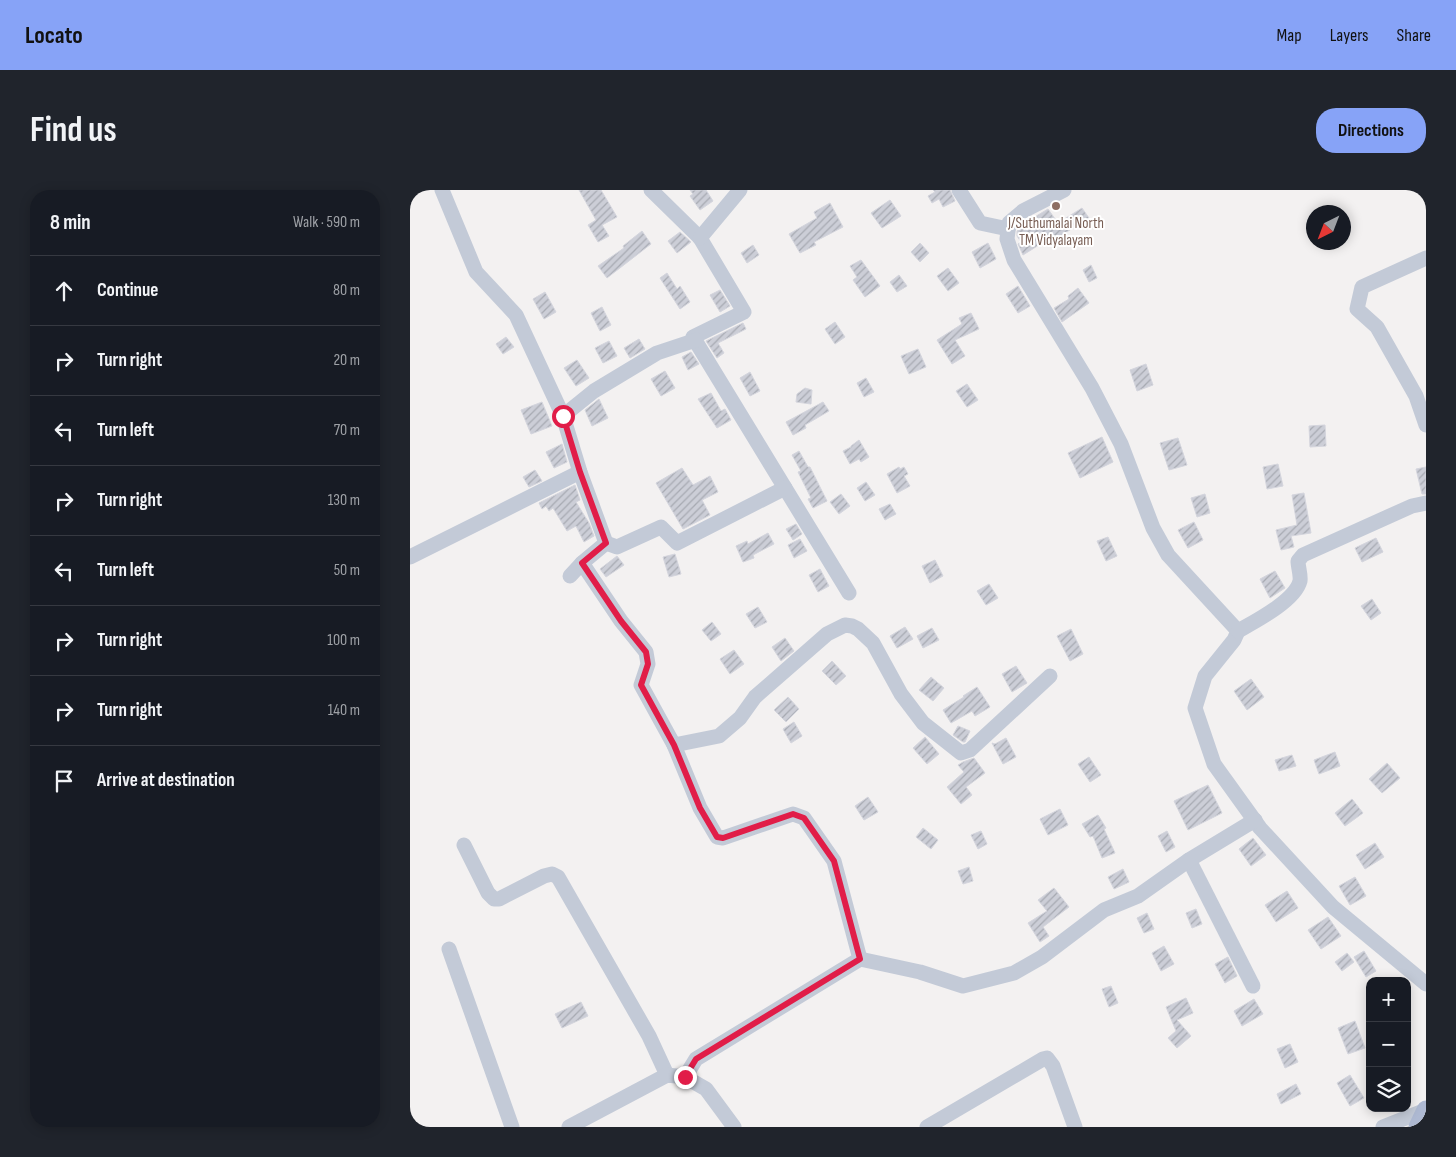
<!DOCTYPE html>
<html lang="en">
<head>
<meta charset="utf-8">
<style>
	body { margin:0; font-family:"Sofia Sans Condensed",sans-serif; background:#20242c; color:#f1f3f6 }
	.controls { position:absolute; right:15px; bottom:15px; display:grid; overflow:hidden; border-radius:10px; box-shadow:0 2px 12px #0003 }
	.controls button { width:45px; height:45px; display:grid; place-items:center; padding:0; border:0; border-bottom:1px solid #363941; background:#171b24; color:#f1f3f6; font:25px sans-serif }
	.compass { position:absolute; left:896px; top:15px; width:45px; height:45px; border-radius:50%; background:#171b24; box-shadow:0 2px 12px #0003; rotate:222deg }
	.stop { position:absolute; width:15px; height:15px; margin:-11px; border:4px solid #e11d48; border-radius:50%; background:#fff }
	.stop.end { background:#e11d48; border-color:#fff; box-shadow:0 1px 5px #0008 }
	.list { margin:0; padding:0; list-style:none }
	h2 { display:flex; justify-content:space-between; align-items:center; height:65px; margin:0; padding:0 20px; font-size:21px }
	h2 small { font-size:16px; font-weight:400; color:#9ea1a6 }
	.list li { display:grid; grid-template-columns:32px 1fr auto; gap:15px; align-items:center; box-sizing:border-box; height:70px; padding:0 20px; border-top:1px solid #363941 }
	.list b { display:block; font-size:19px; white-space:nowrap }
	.list em { font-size:16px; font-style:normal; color:#9ea1a6 }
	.icon { flex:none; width:28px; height:28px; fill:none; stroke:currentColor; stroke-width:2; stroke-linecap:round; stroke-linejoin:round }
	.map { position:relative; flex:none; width:1016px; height:937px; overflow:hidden; border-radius:20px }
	header { display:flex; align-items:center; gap:30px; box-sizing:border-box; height:70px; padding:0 25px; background:#87a3f7; color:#111 }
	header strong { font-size:24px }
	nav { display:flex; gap:28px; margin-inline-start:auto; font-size:18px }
	.intro { display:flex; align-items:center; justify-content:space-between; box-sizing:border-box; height:120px; padding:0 30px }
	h1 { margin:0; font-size:35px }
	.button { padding:12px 22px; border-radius:20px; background:#87a3f7; color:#111; font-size:18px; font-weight:700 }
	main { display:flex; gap:30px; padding:0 30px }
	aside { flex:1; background:#171b24; border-radius:20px; box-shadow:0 2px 12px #0003 }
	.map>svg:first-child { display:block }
</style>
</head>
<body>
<header>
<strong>Locato</strong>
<nav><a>Map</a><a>Layers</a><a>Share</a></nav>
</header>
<div class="intro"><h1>Find us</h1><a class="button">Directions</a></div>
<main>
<aside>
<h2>8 min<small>Walk · 590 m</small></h2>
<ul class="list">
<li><svg class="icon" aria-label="ahead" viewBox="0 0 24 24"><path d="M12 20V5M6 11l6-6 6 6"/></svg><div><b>Continue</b></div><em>80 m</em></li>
<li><svg class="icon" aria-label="right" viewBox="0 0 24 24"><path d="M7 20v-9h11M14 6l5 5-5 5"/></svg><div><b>Turn right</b></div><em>20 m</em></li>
<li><svg class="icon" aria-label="left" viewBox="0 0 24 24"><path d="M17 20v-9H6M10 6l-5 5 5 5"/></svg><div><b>Turn left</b></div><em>70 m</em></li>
<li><svg class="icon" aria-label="right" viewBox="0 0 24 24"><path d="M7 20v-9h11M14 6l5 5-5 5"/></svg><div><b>Turn right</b></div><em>130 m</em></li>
<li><svg class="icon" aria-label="left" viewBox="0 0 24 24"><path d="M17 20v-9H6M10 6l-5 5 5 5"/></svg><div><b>Turn left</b></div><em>50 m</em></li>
<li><svg class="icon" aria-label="right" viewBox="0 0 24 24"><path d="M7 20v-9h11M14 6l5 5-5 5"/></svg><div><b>Turn right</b></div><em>100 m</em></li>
<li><svg class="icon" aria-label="right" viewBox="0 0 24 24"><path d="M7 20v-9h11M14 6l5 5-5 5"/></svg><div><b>Turn right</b></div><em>140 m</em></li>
<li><svg class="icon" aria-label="arrive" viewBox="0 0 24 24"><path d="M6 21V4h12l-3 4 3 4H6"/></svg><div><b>Arrive at destination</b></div></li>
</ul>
</aside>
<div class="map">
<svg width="1016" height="937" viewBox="0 0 1016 937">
	<defs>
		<pattern id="building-hatch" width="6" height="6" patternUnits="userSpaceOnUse" patternTransform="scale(1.25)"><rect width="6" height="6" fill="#ccced7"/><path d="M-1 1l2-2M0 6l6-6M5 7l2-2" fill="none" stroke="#a7aab2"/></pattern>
	</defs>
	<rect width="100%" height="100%" fill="#f3f1f1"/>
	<g fill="url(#building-hatch)" stroke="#d4d5dd">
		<polygon points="169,0 191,0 207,27 192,35 199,46 188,52 178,35 186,30"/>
		<polygon points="280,0 296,0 303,11 290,20 280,6 283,4"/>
		<polygon points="523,0 540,0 545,11 533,17 529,9 522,13 518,6 525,2"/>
		<polygon points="480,10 491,26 472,38 461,23"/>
		<polygon points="420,13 433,37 404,52 406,55 390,63 379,44 407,28 404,22"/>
		<polygon points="672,18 679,28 639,53 637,50 613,65 608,54 611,52 607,46 607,41 624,30 623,28 638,19 648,33"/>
		<polygon points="232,41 241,54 197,88 188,76 214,58 213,56"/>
		<polygon points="270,42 281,52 267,63 258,51"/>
		<polygon points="510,53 519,63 510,72 501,62"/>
		<polygon points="578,53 586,69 570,78 562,62"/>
		<polygon points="343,55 349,65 337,73 331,63"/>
		<polygon points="451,70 470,96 455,107 443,90 447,87 440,76"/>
		<polygon points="681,75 687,88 679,92 673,80"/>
		<polygon points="538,78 549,93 538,101 527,86"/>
		<polygon points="257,83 267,99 270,96 280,112 270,119 250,88"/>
		<polygon points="489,85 497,96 487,102 480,92"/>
		<polygon points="608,96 620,116 608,123 596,104"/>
		<polygon points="668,98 679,113 652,132 644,118 659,109 658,106"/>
		<polygon points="310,100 320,116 310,122 300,105"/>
		<polygon points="135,102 146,122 134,129 123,109"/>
		<polygon points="192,117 201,135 190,141 181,123"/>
		<polygon points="561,123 569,139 545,150 555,166 542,174 527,150 552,134 549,128"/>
		<polygon points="425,132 435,147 425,154 415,139"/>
		<polygon points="333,133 336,139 308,153 314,163 307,168 296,151"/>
		<polygon points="96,147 104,157 93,164 86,154"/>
		<polygon points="229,149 235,159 220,168 214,158"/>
		<polygon points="199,151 207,166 193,173 185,158"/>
		<polygon points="508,159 516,177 499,184 491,166"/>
		<polygon points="281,162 289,174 278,180 272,167"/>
		<polygon points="167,170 179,188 166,196 154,178"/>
		<polygon points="736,174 743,195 727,201 720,180"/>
		<polygon points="255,181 265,198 251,206 241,189"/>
		<polygon points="340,182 350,201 340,206 330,188"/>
		<polygon points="456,188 464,202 454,207 447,193"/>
		<polygon points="557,194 568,210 557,217 546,201"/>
		<polygon points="395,198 402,200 401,214 386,212 387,204"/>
		<polygon points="301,203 311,221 315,219 321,230 307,238 288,209"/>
		<polygon points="189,209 198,228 182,236 175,220"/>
		<polygon points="132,212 142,236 121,244 111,220"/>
		<polygon points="413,212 419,221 395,235 396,238 383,245 376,232"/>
		<polygon points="915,235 916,256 900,257 899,236"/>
		<polygon points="692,247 703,272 670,288 658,263"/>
		<polygon points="768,248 777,275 759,280 750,253"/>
		<polygon points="449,250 459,267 451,272 449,269 440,274 433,261 441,257 441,256"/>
		<polygon points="152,254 157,272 144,278 136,262"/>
		<polygon points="389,261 398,277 400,277 417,311 403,318 398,309 401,308 388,282 391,281 382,265"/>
		<polygon points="868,274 873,296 857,299 853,277"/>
		<polygon points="489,277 490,279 494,277 498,284 494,286 500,296 487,303 477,284"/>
		<polygon points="1016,277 1016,304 1012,304 1006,279"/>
		<polygon points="272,278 283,295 300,286 308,302 292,310 300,325 273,339 246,293"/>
		<polygon points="125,280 132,291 119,297 113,287"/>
		<polygon points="456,292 465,305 455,311 447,298"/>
		<polygon points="165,295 170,310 166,312 179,333 184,346 174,352 166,336 157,341 143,318 139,321 136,316 132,319 129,313"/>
		<polygon points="894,303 901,343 881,346 884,357 871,360 866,340 887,335 882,305"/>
		<polygon points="431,304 440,316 429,324 420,312"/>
		<polygon points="795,304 800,323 787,327 781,308"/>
		<polygon points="480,314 486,324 475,330 469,319"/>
		<polygon points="784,332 793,350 778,358 768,340"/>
		<polygon points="386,334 392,344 383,350 376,339"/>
		<polygon points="358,343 364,354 343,365 344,368 333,372 326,356 337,351 338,354"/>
		<polygon points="698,347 707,366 696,371 687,351"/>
		<polygon points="966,348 973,362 952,372 945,358"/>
		<polygon points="390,349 397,361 384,368 378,355"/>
		<polygon points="265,364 271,384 259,387 253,367"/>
		<polygon points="207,366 214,375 196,387 190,379"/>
		<polygon points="525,370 533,386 520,393 512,376"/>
		<polygon points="410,379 419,396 408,402 399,385"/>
		<polygon points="865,381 875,398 860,408 850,389"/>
		<polygon points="579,394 588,408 576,415 567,401"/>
		<polygon points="962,409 971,423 961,430 951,416"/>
		<polygon points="348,417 357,432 345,438 336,424"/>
		<polygon points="302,432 311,444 301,451 292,440"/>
		<polygon points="495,437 503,449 487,458 480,446"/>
		<polygon points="522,438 529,450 513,458 507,446"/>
		<polygon points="661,439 673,464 660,471 647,446"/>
		<polygon points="375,448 384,461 371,471 362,457"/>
		<polygon points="324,460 334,474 320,484 310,469"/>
		<polygon points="422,471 436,486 426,495 412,481"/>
		<polygon points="606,476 617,493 602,502 592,484"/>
		<polygon points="521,487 534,498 523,511 509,500"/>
		<polygon points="841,489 854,507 837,520 824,501"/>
		<polygon points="567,497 580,517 565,526 562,521 541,533 533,520 554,507 553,506"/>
		<polygon points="378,507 389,519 376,532 364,520"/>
		<polygon points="384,532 392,546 381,553 373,539"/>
		<polygon points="548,536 560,541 555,552 553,552 543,545"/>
		<polygon points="515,547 529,564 517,574 503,558"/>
		<polygon points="596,548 606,567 593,574 582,553 585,554"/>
		<polygon points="925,562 930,576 909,584 904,570"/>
		<polygon points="882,565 886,576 869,581 865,570"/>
		<polygon points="679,567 691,585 680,592 668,574"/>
		<polygon points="564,568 575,583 556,597 562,605 551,614 537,597 554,582 548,575 553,572"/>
		<polygon points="977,573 990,588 972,603 959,589"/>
		<polygon points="798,595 812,623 778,640 764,611"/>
		<polygon points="458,607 468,622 454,630 445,616"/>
		<polygon points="942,609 953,623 935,636 925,623"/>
		<polygon points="650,619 658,635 638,645 630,629"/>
		<polygon points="688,625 696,638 694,639 705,663 692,668 683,646 680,647 672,634"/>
		<polygon points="513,638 528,650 521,659 506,647"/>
		<polygon points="571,641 577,654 568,659 561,645"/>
		<polygon points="757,641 765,657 756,662 748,646"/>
		<polygon points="843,648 856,665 841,676 829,659"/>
		<polygon points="965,653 974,667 955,679 946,665"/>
		<polygon points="559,677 563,691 553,694 548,681"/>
		<polygon points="713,679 719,692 704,699 698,687"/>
		<polygon points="945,687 956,706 940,715 929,696"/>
		<polygon points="644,698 659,717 633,737 639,746 630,752 618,733 637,721 628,710"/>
		<polygon points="877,701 888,718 866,732 855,715"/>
		<polygon points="786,719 792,734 782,738 776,723"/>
		<polygon points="737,723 744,739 734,743 727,728"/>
		<polygon points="918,727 931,746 911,759 898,740"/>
		<polygon points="754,756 764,774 751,781 742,763"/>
		<polygon points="954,761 966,781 956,787 944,767"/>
		<polygon points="937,763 944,772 932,781 925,772"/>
		<polygon points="818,767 827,786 815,793 805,774"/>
		<polygon points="701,796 708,813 699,817 692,799"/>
		<polygon points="776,808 783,823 767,830 781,846 767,858 758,848 766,841 756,817"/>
		<polygon points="844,809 853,824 832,836 824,821"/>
		<polygon points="171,812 178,826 152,838 145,824"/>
		<polygon points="945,831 955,858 938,864 928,838"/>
		<polygon points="880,854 888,872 875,878 867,859"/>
		<polygon points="940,885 954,908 940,916 927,893"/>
		<polygon points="886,894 891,904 871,914 867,904"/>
	</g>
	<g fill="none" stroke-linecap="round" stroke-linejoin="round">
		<g stroke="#c3cad7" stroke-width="15">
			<polyline points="32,0 66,82 106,125 153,226 170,282 196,353 172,373 211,431 236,462 238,474 231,495 264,555 290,618 307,647 313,648 383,624 394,628 424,671 450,769 286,869 275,887"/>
			<polyline points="241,0 290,48 334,122 283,147 439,403"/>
			<polyline points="549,0 570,33 598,39"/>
			<polyline points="654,0 613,21 599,33 597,49 604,70 682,198 711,254 743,338 758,365 828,441 824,450 795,486 785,518 804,574 850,638 923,717 1016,794"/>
			<polyline points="290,48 330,0"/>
			<polyline points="1016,68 952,97 947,119 967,137 1006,206 1016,235"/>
			<polyline points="153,226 184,201 247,163 286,150"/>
			<polyline points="196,353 207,357 251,337 267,353 375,298"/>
			<polyline points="0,367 170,282"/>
			<polyline points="160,386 172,373"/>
			<path d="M828,441C844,432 885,411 890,391C891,385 888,377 888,371L893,365L1002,316L1016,313"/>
			<polyline points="264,555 309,546 330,528 345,507 417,444 435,435 442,436 448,439 463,453 491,504 513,533 551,563 560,560 640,486"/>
			<polyline points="54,655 78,703 84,709 89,709 134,686 142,684 148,687 239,846 257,885"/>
			<polyline points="779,670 843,796"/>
			<polyline points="39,759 102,937"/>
			<polyline points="450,769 510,782 553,796 604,783 632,767 694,720 728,706 779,670 845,630"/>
			<polyline points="159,937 257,885 275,887 296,899 324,937"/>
			<polyline points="517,937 633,869 637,868 643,876 665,937"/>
			<polyline points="973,937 1016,920"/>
		</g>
		<polyline stroke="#aeb9d2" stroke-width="19" points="1008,937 1016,920"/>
	</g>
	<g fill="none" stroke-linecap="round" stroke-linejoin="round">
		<polyline stroke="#e11d48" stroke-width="6" points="153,226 170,282 196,353 172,373 211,431 236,462 238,474 231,495 264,555 290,618 307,647 313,648 383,624 394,628 424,671 450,769 286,869 275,887"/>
	</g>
	<circle fill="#8d6e63" stroke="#fff" stroke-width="2" cx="646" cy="16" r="5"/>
	<g text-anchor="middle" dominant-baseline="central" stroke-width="4" stroke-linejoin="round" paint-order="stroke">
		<g font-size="15" fill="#785e54" stroke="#fff">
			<text x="646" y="33">J/Suthumalai North<tspan x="646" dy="17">TM Vidyalayam</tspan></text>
		</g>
	</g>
</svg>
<div class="controls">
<button>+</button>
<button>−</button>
<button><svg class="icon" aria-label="layers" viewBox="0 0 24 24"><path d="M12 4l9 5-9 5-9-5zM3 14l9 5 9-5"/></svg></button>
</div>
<svg class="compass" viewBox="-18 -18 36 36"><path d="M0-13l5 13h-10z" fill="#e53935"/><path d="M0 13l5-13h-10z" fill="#9ea1a6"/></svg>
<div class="stop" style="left:153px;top:226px"></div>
<div class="stop end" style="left:275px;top:887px"></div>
</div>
</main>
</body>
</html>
